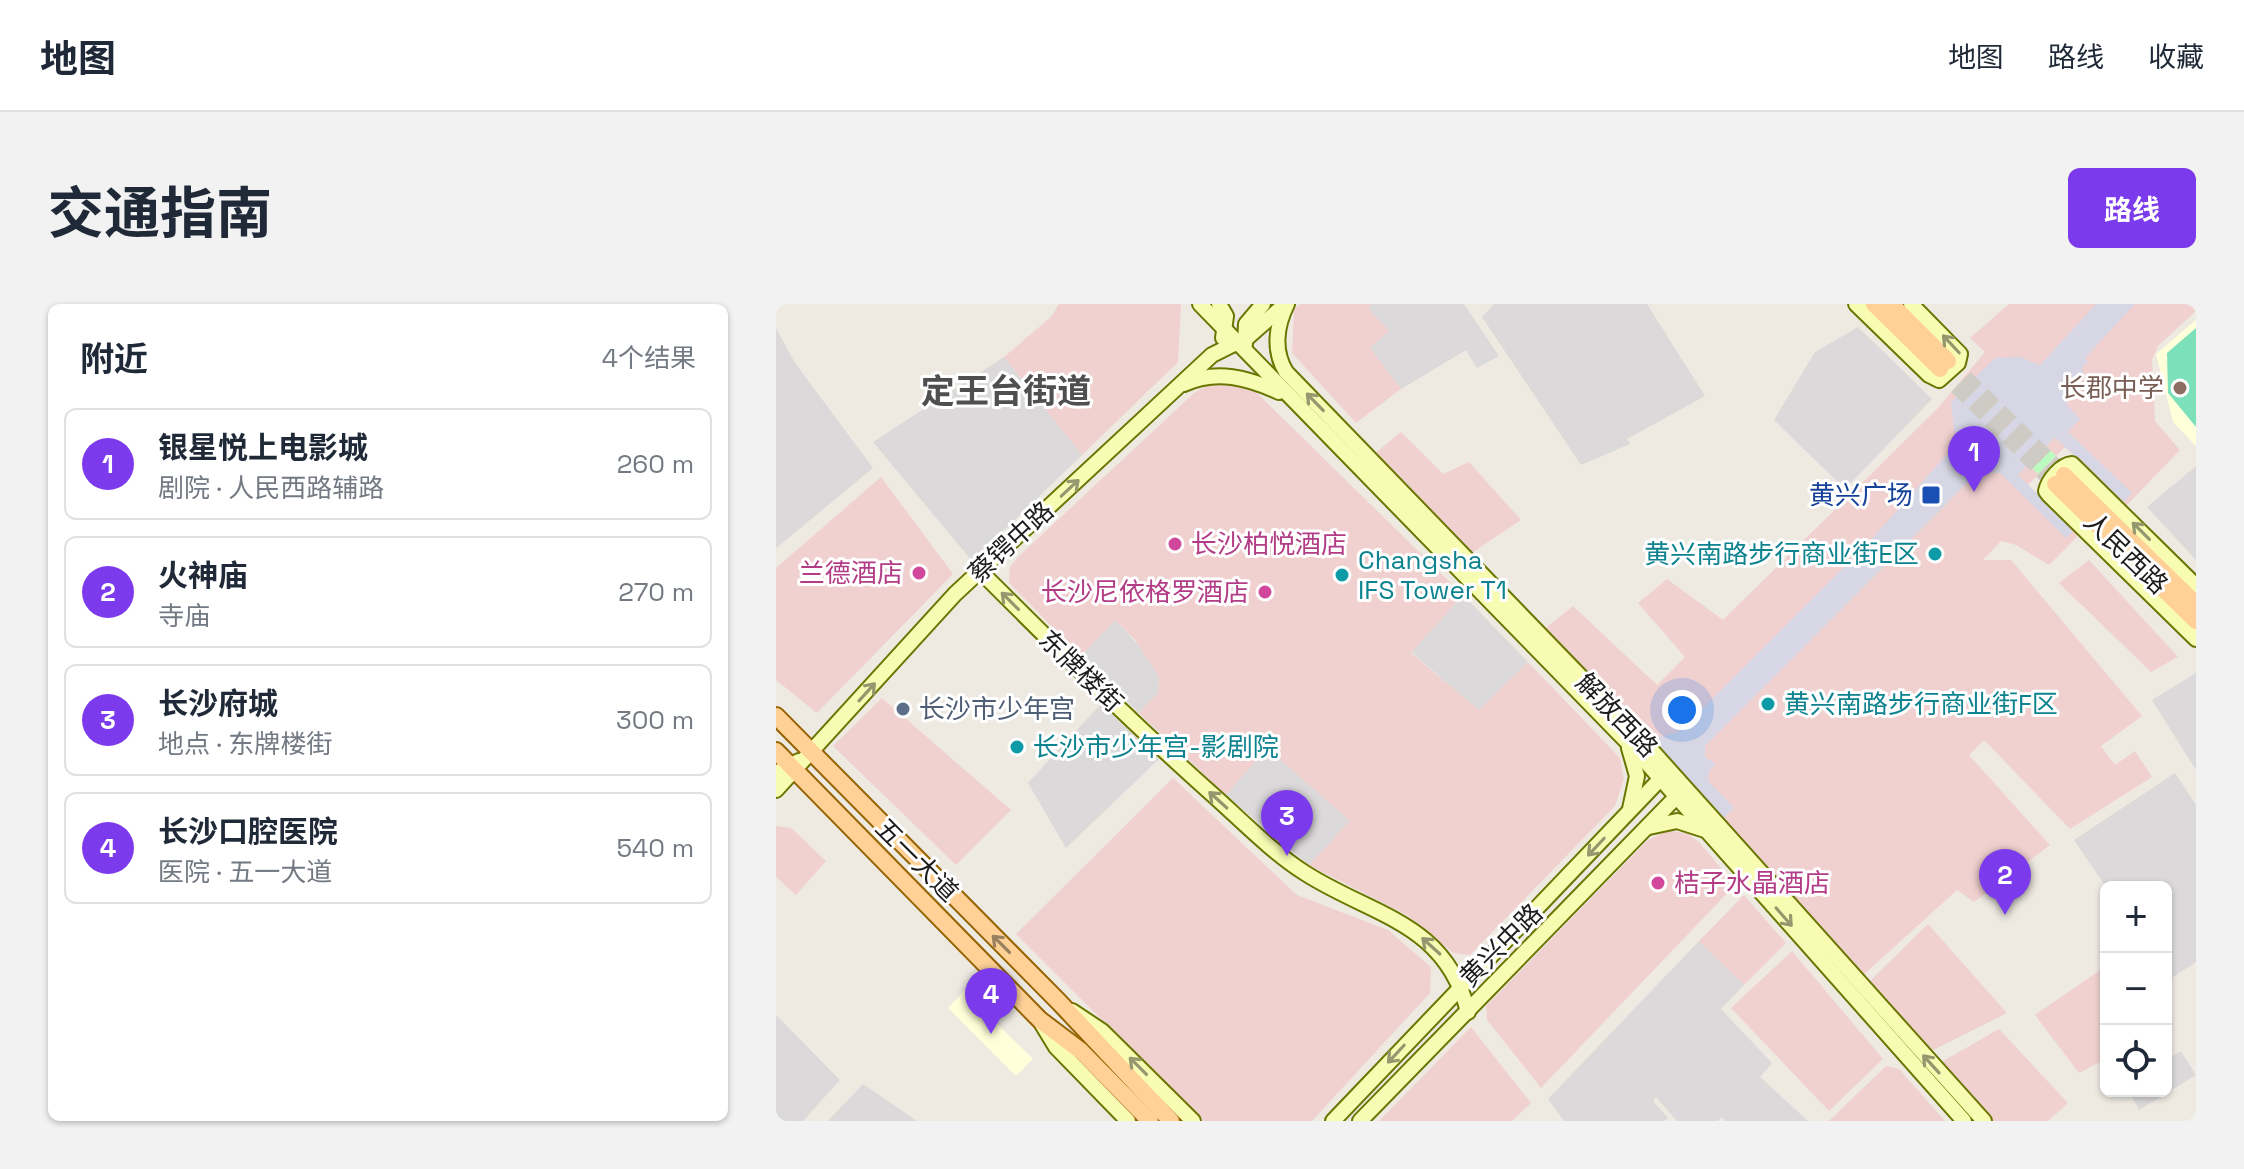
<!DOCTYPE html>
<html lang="zh">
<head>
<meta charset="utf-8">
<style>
	body { margin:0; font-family:"Space Grotesk","Noto Sans SC",sans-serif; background:#f2f2f3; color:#1f2937 }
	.controls { position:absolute; right:24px; bottom:24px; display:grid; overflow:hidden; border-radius:12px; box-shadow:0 2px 6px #0004 }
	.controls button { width:72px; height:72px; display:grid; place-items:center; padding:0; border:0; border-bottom:2px solid #e0e1e3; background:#fff; color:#1f2937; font:40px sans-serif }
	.you { position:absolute; left:906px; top:406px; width:28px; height:28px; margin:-20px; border:6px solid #fff; border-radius:50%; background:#1a73e8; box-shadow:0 0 0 12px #1a73e833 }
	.badge { display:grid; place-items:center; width:52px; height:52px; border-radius:50%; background:#7c3aed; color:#fff; font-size:26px; font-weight:700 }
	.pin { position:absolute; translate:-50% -66px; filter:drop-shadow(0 2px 4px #0008) }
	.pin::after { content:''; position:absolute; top:42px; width:28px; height:24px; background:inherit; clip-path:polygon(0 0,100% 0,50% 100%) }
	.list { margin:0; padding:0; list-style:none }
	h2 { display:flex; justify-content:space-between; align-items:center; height:104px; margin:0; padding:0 32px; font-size:34px }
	h2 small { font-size:26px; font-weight:400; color:#747a83 }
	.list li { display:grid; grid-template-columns:52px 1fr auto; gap:24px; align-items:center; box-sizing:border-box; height:112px; margin:0 16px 16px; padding:0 16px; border:2px solid #e0e1e3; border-radius:12px }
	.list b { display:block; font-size:30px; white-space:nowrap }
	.list p { margin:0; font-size:26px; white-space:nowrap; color:#747a83 }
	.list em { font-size:26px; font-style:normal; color:#747a83 }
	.icon { flex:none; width:44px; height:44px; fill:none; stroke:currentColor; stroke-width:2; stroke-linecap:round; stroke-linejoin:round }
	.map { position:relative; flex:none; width:1420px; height:817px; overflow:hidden; border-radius:12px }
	header { display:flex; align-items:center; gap:48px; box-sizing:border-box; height:112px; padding:0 40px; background:#fff; border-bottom:2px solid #e0e1e3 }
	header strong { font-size:38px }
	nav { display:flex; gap:44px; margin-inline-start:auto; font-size:28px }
	.intro { display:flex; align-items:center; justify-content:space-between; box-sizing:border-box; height:192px; padding:0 48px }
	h1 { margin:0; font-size:56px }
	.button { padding:20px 36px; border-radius:12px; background:#7c3aed; color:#fff; font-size:28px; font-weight:700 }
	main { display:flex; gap:48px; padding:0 48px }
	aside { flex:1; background:#fff; border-radius:12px; box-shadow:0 2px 6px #0004 }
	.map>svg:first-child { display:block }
</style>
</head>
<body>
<header>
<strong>地图</strong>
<nav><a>地图</a><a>路线</a><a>收藏</a></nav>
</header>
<div class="intro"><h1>交通指南</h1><a class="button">路线</a></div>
<main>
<aside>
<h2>附近<small>4个结果</small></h2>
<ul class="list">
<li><span class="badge">1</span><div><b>银星悦上电影城</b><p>剧院 · 人民西路辅路</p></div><em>260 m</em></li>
<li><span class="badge">2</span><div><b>火神庙</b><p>寺庙</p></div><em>270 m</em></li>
<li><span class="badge">3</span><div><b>长沙府城</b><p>地点 · 东牌楼街</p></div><em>300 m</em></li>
<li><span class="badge">4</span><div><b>长沙口腔医院</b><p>医院 · 五一大道</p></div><em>540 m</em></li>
</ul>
</aside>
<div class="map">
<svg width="1420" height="817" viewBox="0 0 1420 817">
	<rect width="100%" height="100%" fill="#eeeae2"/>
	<g fill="#dbd9d9">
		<polygon points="596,0 688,0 723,52 701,64 690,46 625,85 594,44 593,5"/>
		<polygon points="718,0 871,0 929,92 851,135 854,140 805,161 706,13"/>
		<polygon points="1082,23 1156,95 1069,185 998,116 1039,48"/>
		<polygon points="0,24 19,59 97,164 0,244"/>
		<polygon points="228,53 306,151 196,257 97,138"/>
		<polygon points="1420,162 1420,256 1371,203"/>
		<polygon points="687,291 752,358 703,406 635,348"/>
		<polygon points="339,316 372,351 383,373 382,389 363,409 305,352"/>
		<polygon points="1420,369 1420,466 1376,396"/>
		<polygon points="325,400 383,455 290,544 252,479"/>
		<polygon points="491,443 574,517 533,561 450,491"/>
		<polygon points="1399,469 1420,501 1420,658 1394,675 1390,670 1390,583 1330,583 1298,536"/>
		<polygon points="923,637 968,681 945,705 996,759 984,773 1032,817 949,817 946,813 942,817 901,817 880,793 877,797 892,814 888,817 788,817 772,795"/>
		<polygon points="0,711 64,776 27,817 0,817"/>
		<polygon points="1405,747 1420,771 1363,806 1353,787 1390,787 1390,756"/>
		<polygon points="87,780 141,817 52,817"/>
	</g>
	<g fill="#f0d1d0">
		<polygon points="283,0 405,0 402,58 306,151 228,53 275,13"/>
		<polygon points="525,0 596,0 593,5 613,27 594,44 625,85 580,119 516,49 518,5"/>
		<polygon points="1233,0 1420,0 1420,7 1382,42 1376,56 1379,117 1404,146 1350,202 1289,143 1252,181 1298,226 1301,233 1273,261 1240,241 1225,237 1207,256 1235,256 1366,412 1325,442 1339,461 1359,447 1376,473 1294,525 1208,436 1193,451 1274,541 1198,598 1181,586 1084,674 767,326 797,302 881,381 909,353 862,299 891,275 947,316 1162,104 1209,48 1194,34"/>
		<polygon points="438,78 469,81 478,86 687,291 635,349 703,406 752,358 844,454 848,475 839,502 694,651 677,649 631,611 533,561 574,517 491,444 450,491 363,409 382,389 383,373 360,337 339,316 305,352 233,279 234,263 242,253 418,89"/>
		<polygon points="625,128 667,170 693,158 745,216 694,250 597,151"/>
		<polygon points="105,173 177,270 41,409 0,376 0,264"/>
		<polygon points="1313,256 1402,353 1375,368 1283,279"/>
		<polygon points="106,394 235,506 180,561 57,442"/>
		<polygon points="397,474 521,591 612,626 655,663 654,689 536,817 427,817 240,630"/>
		<polygon points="0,522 15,524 50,557 20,591 0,573"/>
		<polygon points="893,526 912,530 923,538 959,581 765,784 711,716 710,702 872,536"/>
		<polygon points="968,591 1010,639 968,681 923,637"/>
		<polygon points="1152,620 1231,709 1151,749 1093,678"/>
		<polygon points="1016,647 1107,755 1053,807 955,704"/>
		<polygon points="1330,662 1330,755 1303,769 1259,711"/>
		<polygon points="695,723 755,799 736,817 603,817"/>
		<polygon points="1223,725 1292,799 1272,817 1215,817 1162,760"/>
		<polygon points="1110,762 1123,765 1169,817 1053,817"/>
	</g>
	<g fill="#ffffda">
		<polygon points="1420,16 1420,142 1397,118 1380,50"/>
		<polygon points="188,687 257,755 240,772 172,704"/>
	</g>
	<polygon fill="#bcfbc0" points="1270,142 1280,152 1262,170 1252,160"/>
	<polygon fill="#7ce1ba" points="1420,24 1420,123 1392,89 1391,49"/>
	<polygon fill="#d6d6e4" points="1320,0 1359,0 1309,54 1312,57 1305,65 1308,69 1292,82 1291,101 1304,115 1292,128 1356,189 1347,199 1279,133 1242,171 1298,226 1290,234 1224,169 1201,169 929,442 929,453 940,460 933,467 932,477 958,504 944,517 871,436 900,429 912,419 1093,238 1180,140 1175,100 1182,90 1219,54 1244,53 1264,61"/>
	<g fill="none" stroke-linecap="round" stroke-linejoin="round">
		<g stroke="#cecbc4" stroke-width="16" stroke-dasharray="16 8" stroke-linecap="butt">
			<polyline points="1172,57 1288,171"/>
			<polyline points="1164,65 1279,180"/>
		</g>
		<defs>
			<g id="secondary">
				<polyline points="424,0 861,448 1188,817"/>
				<polyline points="443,0 450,12 447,34"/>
				<path d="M511,0C500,22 497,47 510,68L869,439L1208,817"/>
				<polyline points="1080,0 1153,71 1163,76 1182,59 1184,50 1135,0"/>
				<polyline points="469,40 470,20 487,0"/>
				<path d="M408,80C441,65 472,74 503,88"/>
				<path d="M205,268C281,344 356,419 437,491C466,517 496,548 529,569C596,612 670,618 692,708"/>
				<path d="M1420,282L1296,160C1285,161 1272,176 1270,187L1273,191L1420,335"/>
				<polyline points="853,444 861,472 854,505"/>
				<polyline points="0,469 23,457"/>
				<polyline points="0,486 179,290 436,51 472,33 506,3"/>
				<polyline points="873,523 901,517 929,526"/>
				<polyline points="296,707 326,727 417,817"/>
				<polyline points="266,720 280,743 352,817"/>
				<polyline points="557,817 890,469"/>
				<polyline points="584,817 905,488"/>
			</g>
			<g id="primary">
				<polyline points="1098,0 1164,65"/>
				<polyline points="1115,0 1172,57"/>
				<polyline points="1288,171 1420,300"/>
				<polyline points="1279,180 1420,317"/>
				<polyline points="0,412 283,698 395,817"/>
				<polyline points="0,447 264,716 305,747 374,817"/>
			</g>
		</defs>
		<use href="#secondary" stroke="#6a7601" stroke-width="18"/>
		<use href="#primary" stroke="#956300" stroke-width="20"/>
		<use href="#secondary" stroke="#f8fcb2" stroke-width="14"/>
		<use href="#primary" stroke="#ffd196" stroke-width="16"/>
	</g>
	<defs><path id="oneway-shaft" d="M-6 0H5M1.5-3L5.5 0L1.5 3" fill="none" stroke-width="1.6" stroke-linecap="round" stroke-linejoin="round" transform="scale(2)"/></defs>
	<g stroke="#95976e">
		<use href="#oneway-shaft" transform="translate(1175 40) rotate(-133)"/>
		<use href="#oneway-shaft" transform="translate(539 98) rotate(-134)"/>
		<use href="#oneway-shaft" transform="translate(294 184) rotate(-43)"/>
		<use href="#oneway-shaft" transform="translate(1365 227) rotate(-135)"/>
		<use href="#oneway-shaft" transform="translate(234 297) rotate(-135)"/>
		<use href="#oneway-shaft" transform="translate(91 388) rotate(-48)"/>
		<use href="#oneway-shaft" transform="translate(442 496) rotate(-138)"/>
		<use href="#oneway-shaft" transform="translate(820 543) rotate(133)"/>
		<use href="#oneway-shaft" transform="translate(1008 613) rotate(49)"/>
		<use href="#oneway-shaft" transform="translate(655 642) rotate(-138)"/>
		<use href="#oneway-shaft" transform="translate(620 750) rotate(133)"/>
		<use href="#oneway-shaft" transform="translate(1155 760) rotate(-132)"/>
		<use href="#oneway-shaft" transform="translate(362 762) rotate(-135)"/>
	</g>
	<use stroke="#99805f" href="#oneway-shaft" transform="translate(225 640) rotate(-135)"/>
	<circle fill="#8d6e63" stroke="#fff" stroke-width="3" cx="1404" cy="84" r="8"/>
	<rect fill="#1a4fb4" stroke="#fff" stroke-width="3" x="1145" y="181" width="20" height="20" rx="4"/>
	<g fill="#d1479c" stroke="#fff" stroke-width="3">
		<circle cx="399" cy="240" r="8"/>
		<circle cx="143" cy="269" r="8"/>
		<circle cx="489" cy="288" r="8"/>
		<circle cx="882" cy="579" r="8"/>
	</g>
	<g fill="#0f9aa8" stroke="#fff" stroke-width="3">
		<circle cx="1159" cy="250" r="8"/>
		<circle cx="566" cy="271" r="8"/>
		<circle cx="992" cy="400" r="8"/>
		<circle cx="241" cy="443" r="8"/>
	</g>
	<circle fill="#5c6f8a" stroke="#fff" stroke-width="3" cx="127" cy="405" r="8"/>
	<g text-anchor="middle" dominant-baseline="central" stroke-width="6" stroke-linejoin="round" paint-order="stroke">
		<g font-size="26" fill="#785e54" stroke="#fff" text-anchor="end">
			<text x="1388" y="84">长郡中学</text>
		</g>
		<g font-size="26" fill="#164399" stroke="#fff" text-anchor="end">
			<text x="1137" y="191">黄兴广场</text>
		</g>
		<g font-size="26" fill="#1c1c1c" stroke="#fff">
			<text transform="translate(235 238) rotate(-43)">蔡锷中路</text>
			<text transform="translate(1350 249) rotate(44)">人民西路</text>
			<text transform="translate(305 367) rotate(44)">东牌楼街</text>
			<text transform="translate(841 411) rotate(46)">解放西路</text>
			<text transform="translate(141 556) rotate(45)">五一大道</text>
			<text transform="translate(725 641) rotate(-45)">黄兴中路</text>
		</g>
		<g font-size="26" fill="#b23c85" stroke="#fff" text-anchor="start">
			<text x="415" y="240">长沙柏悦酒店</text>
			<text x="127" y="269" text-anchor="end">兰德酒店</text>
			<text x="473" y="288" text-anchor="end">长沙尼依格罗酒店</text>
			<text x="898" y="579">桔子水晶酒店</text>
		</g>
		<g font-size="26" fill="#0d838f" stroke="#fff" text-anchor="start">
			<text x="1143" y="250" text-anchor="end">黄兴南路步行商业街E区</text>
			<text x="582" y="256">Changsha<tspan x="582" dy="30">IFS Tower T1</tspan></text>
			<text x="1008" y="400">黄兴南路步行商业街F区</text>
			<text x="257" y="443">长沙市少年宫-影剧院</text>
		</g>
		<g font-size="26" fill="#4e5e75" stroke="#fff" text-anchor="start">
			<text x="143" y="405">长沙市少年宫</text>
		</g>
		<g font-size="34" font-weight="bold" fill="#4f4f4f" stroke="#fff">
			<text x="230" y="87">定王台街道</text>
		</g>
	</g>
</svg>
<div class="controls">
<button>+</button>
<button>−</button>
<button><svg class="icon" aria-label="locate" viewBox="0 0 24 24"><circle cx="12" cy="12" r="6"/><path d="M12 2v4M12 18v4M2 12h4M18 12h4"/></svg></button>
</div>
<div class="you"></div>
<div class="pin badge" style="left:1198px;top:188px">1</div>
<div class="pin badge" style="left:1229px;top:611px">2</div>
<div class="pin badge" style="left:511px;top:552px">3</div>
<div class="pin badge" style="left:215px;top:730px">4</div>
</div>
</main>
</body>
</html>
